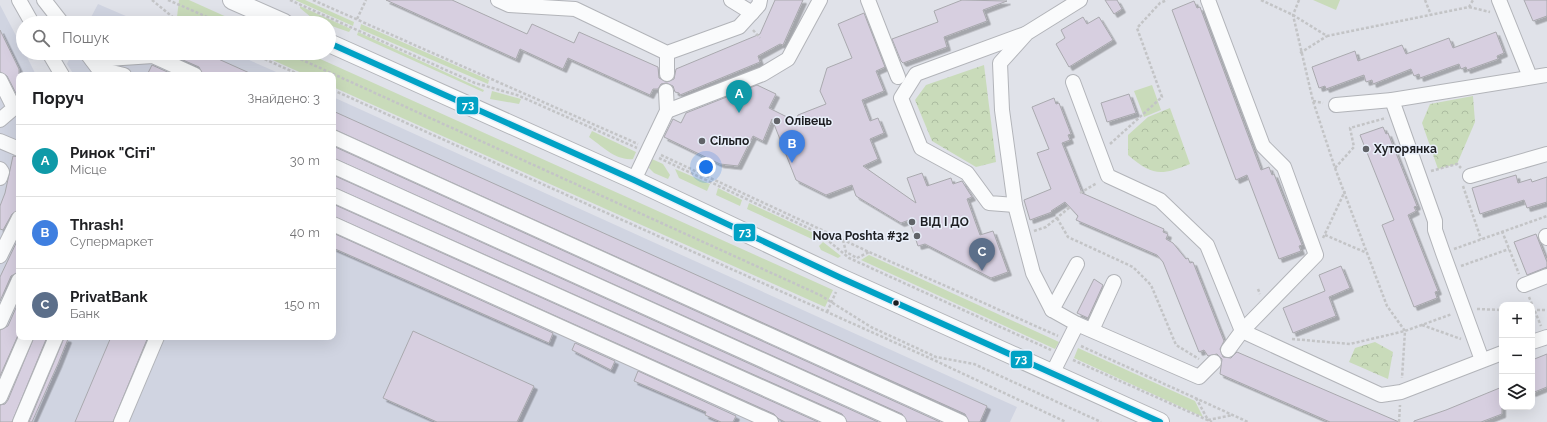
<!DOCTYPE html>
<html lang="uk">
<head>
<meta charset="utf-8">
<style>
	body { margin:0; font-family:Raleway,sans-serif; background:#f6f6f6; color:#202124 }
	.controls { position:absolute; right:12px; bottom:12px; display:grid; overflow:hidden; border-radius:8px; box-shadow:0 4px 16px #0002 }
	.controls button { width:36px; height:36px; display:grid; place-items:center; padding:0; border:0; border-bottom:1px solid #e0e0e0; background:#fff; color:#202124; font:20px sans-serif }
	.you { position:absolute; left:706px; top:167px; width:14px; height:14px; margin:-10px; border:3px solid #fff; border-radius:50%; background:#1a73e8; box-shadow:0 0 0 6px #1a73e833 }
	.badge { display:grid; place-items:center; width:26px; height:26px; border-radius:50%; background:#0f766e; color:#fff; font-size:13px; font-weight:700 }
	.pin { position:absolute; translate:-50% -33px; filter:drop-shadow(0 1px 2px #0008) }
	.pin::after { content:''; position:absolute; top:21px; width:14px; height:12px; background:inherit; clip-path:polygon(0 0,100% 0,50% 100%) }
	.list { margin:0; padding:0; list-style:none }
	h2 { display:flex; justify-content:space-between; align-items:center; height:52px; margin:0; padding:0 16px; font-size:17px }
	h2 small { font-size:13px; font-weight:400; color:#757577 }
	.list li { display:grid; grid-template-columns:26px 1fr auto; gap:12px; align-items:center; box-sizing:border-box; height:72px; padding:0 16px; border-top:1px solid #e0e0e0 }
	.list b { display:block; font-size:15px; white-space:nowrap }
	.list p { margin:0; font-size:13px; white-space:nowrap; color:#757577 }
	.list em { font-size:13px; font-style:normal; color:#757577 }
	.icon { flex:none; width:22px; height:22px; fill:none; stroke:currentColor; stroke-width:2; stroke-linecap:round; stroke-linejoin:round }
	.map { position:relative; flex:none; width:1547px; height:422px; overflow:hidden }
	.search { position:absolute; background:#fff; box-shadow:0 4px 16px #0002; left:16px; top:16px; width:320px; height:44px; display:flex; align-items:center; gap:10px; box-sizing:border-box; padding:0 14px; border-radius:22px; color:#757577; font-size:15px }
	.panel { position:absolute; background:#fff; box-shadow:0 4px 16px #0002; left:16px; top:72px; width:320px; height:268px; border-radius:8px }
	.map>svg:first-child { display:block }
</style>
</head>
<body>
<div class="map">
<svg width="1547" height="422" viewBox="0 0 1547 422">
	<defs>
		<pattern id="park-crowns" width="20" height="18" patternUnits="userSpaceOnUse"><rect width="20" height="18" fill="#c9dbba"/><path d="M2 6a3 3 0 1 1 6 0M12 15a3 3 0 1 1 6 0" fill="none" stroke="#acbca0"/></pattern>
		<filter id="shadow"><feDropShadow dx="3.5" dy="3.5" stdDeviation="0" flood-color="#0004"/></filter>
	</defs>
	<rect width="100%" height="100%" fill="#e0e2e9"/>
	<g fill="#d0d4e1">
		<polygon points="98,4 142,23 88,23"/>
		<polygon points="0,5 23,49 23,53 25,53 36,75 19,75 19,337 333,337 333,97 1017,407 1010,422 0,422"/>
		<polygon points="72,53 233,53 283,75 74,75 67,64"/>
	</g>
	<g fill="#c9dbba">
		<polygon points="179,0 189,0 240,23 190,23 177,17"/>
		<polygon points="295,0 305,0 354,22 353,26"/>
		<polygon points="1313,0 1340,0 1336,10"/>
		<polygon points="300,6 351,29 349,32 329,25 329,23 318,23 300,8"/>
		<polygon points="361,24 489,80 488,84 360,29"/>
		<polygon points="358,32 484,90 483,92 357,35"/>
		<polygon points="257,53 307,53 833,290 825,307 333,87 333,75 306,75"/>
		<polygon points="1152,85 1161,110 1144,117 1134,91"/>
		<polygon points="492,91 521,99 519,104 490,99"/>
		<path d="M592,131L636,152L633,159C616,161 602,146 589,137Z"/>
		<polygon points="652,159 663,164 670,175 668,179 654,173 649,168"/>
		<polygon points="675,169 710,184 707,191 679,178"/>
		<polygon points="718,188 742,200 740,206 716,195"/>
		<polygon points="749,203 818,235 814,240 747,209"/>
		<polygon points="823,242 841,256 838,258 821,250 819,246"/>
		<polygon points="869,255 1059,342 1055,349 861,260"/>
		<polygon points="1078,348 1195,401 1203,417 1074,358"/>
	</g>
	<g fill="url(#park-crowns)">
		<polygon points="984,65 996,162 976,167 932,141 915,100 926,85"/>
		<polygon points="1473,96 1475,122 1457,164 1438,169 1422,123 1430,104"/>
		<path d="M1170,108L1190,164C1160,176 1153,176 1128,155V135L1148,117Z"/>
		<polygon points="1375,342 1393,352 1388,379 1349,362 1355,348"/>
	</g>
	<g fill="#d7cfe0" stroke="#a9a9ae" filter="url(#shadow)">
		<polygon points="386,0 452,0 527,34 532,24 574,43 579,32 658,67 659,78 667,82 674,79 676,69 760,34 775,0 803,0 783,45 780,44 758,56 760,62 680,95 679,93 675,92 673,86 666,83 661,84 658,89 653,89 650,95 568,58 563,69 520,49 516,59"/>
		<polygon points="962,0 1007,1 983,10 987,21 944,37 947,47 903,63 901,61 892,39 938,22 934,11"/>
		<polygon points="1105,0 1117,0 1122,9 1114,14"/>
		<polygon points="1524,0 1547,0 1547,16 1533,21"/>
		<polygon points="1194,1 1197,8 1200,7 1261,170 1269,167 1272,175 1274,174 1302,245 1299,246 1301,251 1279,259 1247,175 1236,180 1172,10"/>
		<polygon points="864,13 885,67 876,71 884,91 862,100 870,121 878,118 884,133 870,139 878,159 863,166 916,203 907,178 922,173 927,186 951,178 953,184 962,181 972,197 967,199 980,235 993,231 1008,272 991,278 925,244 918,246 909,220 901,223 856,196 852,185 826,195 796,180 772,119 763,141 753,136 738,166 720,164 664,137 673,119 681,123 686,113 757,85 776,94 769,108 795,121 798,115 826,104 820,91 827,68 852,58 838,24"/>
		<polygon points="1083,17 1087,24 1099,17 1113,40 1069,67 1056,44 1065,38 1061,30"/>
		<polygon points="0,30 19,69 19,99 7,76 0,72"/>
		<polygon points="1496,32 1504,53 1497,56 1498,59 1467,70 1466,67 1461,69 1459,64 1420,78 1419,74 1414,76 1411,69 1373,84 1372,80 1366,82 1364,75 1326,89 1325,86 1319,88 1312,67 1355,51 1358,61 1402,45 1406,54 1449,38 1453,48"/>
		<polygon points="167,53 205,53 254,75 203,75 199,67"/>
		<polygon points="152,65 174,75 147,75"/>
		<polygon points="1129,94 1136,113 1107,122 1101,103"/>
		<polygon points="1054,98 1056,104 1059,103 1071,134 1068,135 1070,140 1062,143 1082,193 1164,229 1163,232 1168,234 1166,239 1173,243 1186,259 1188,258 1190,263 1193,262 1224,341 1220,349 1223,357 1231,358 1237,352 1399,422 1330,422 1220,374 1222,359 1217,354 1208,356 1204,350 1199,352 1163,262 1157,255 1076,220 1078,216 1065,202 1051,211 1052,212 1030,220 1024,200 1051,189 1037,153 1049,149 1032,107"/>
		<polygon points="333,111 987,406 980,422 969,422 965,414 333,129"/>
		<polygon points="1383,127 1386,134 1388,133 1417,206 1414,207 1416,211 1408,215 1438,291 1435,292 1437,298 1414,307 1382,225 1394,220 1360,135"/>
		<polygon points="333,146 940,422 907,422 902,414 333,158"/>
		<polygon points="13,156 19,157 19,210 12,214 3,230 0,229 0,206 5,193"/>
		<polygon points="333,175 878,422 847,422 842,414 333,187"/>
		<polygon points="1516,175 1518,183 1531,179 1532,182 1547,177 1547,202 1527,208 1524,200 1480,214 1472,188"/>
		<polygon points="333,204 818,422 785,422 779,419 774,414 333,216"/>
		<polygon points="333,233 553,333 549,343 333,248"/>
		<polygon points="1536,234 1547,262 1547,267 1527,275 1514,242"/>
		<polygon points="19,237 19,272 11,276 0,301 0,277"/>
		<polygon points="1341,266 1350,288 1329,297 1336,316 1293,333 1283,308 1325,291 1319,275"/>
		<polygon points="1094,279 1103,285 1088,318 1077,313"/>
		<polygon points="19,301 19,333 0,376 0,330 8,326"/>
		<polygon points="413,331 534,386 517,422 437,422 383,398"/>
		<polygon points="34,337 47,337 12,422 0,422 0,405 5,404 8,400"/>
		<polygon points="111,337 148,337 113,422 75,422"/>
		<polygon points="64,338 68,339 58,364 32,422 29,422"/>
		<polygon points="575,343 615,361 611,370 572,350"/>
		<polygon points="1547,354 1547,387 1532,393 1532,360"/>
		<polygon points="638,371 736,416 733,422 721,422 705,415 706,412 634,381"/>
		<polygon points="1502,387 1502,414 1481,422 1414,422 1414,421 1446,410"/>
	</g>
	<g fill="none" stroke-linecap="round" stroke-linejoin="round">
		<defs>
			<g id="minor">
				<polyline points="19,0 32,23"/>
				<polyline points="44,0 62,23"/>
				<polyline points="498,0 509,5 575,9 667,53 739,27 759,5 760,0"/>
				<polyline points="731,0 752,13"/>
				<polyline points="868,0 898,77"/>
				<polyline points="1208,0 1263,146 1284,167 1316,255 1242,331 1228,350"/>
				<polyline points="1499,0 1530,77"/>
				<polyline points="49,53 62,75"/>
				<polyline points="88,55 103,75"/>
				<polyline points="92,60 153,56 195,75"/>
				<polyline points="99,69 124,75"/>
				<polyline points="667,74 667,53"/>
				<polyline points="0,80 14,108 0,120"/>
				<polyline points="1073,82 1108,176 1160,200 1207,245 1242,331 1381,395 1401,392 1502,353"/>
				<polyline points="1336,105 1392,100"/>
				<polyline points="667,111 763,74 788,59 820,0"/>
				<polyline points="333,137 961,422"/>
				<polyline points="0,141 19,149"/>
				<polyline points="333,166 899,422"/>
				<polyline points="0,169 2,172 0,178"/>
				<polyline points="1470,176 1547,154"/>
				<polyline points="634,180 667,111 666,91"/>
				<polyline points="333,195 839,422"/>
				<polyline points="1015,205 989,203 967,173 921,148 901,98 916,74 1025,34"/>
				<polyline points="333,224 771,422"/>
				<polyline points="1546,236 1547,238"/>
				<polyline points="0,256 19,218"/>
				<polyline points="1524,285 1547,276"/>
				<polyline points="1052,310 1077,264"/>
				<polyline points="0,322 19,280"/>
				<polyline points="1077,324 1052,310 1033,273 1015,205 1002,110 1000,63 1027,33 1080,0"/>
				<polyline points="1092,330 1114,282"/>
				<polyline points="1532,342 1547,337"/>
				<polyline points="1482,360 1443,253 1435,230 1435,221 1392,100 1547,75"/>
				<polyline points="1052,374 1077,324 1199,377 1214,362"/>
				<polyline points="0,397 26,337"/>
				<polyline points="20,422 56,337"/>
				<polyline points="121,422 157,337"/>
			</g>
			<g id="major">
				<polyline points="232,0 284,23"/>
				<polyline points="329,43 634,180 841,278 1160,422"/>
			</g>
		</defs>
		<use href="#minor" stroke="#b2b4b9" stroke-width="16"/>
		<use href="#major" stroke="#b2b4b9" stroke-width="20"/>
		<g stroke="#c3c4c6" stroke-width="2.5" stroke-dasharray="3 2" stroke-linecap="butt">
			<polyline points="152,0 175,19 184,23"/>
			<polyline points="168,0 221,23"/>
			<polyline points="290,0 475,83 517,95 637,148"/>
			<polyline points="313,0 638,144"/>
			<polyline points="1261,0 1293,15 1327,36 1469,7 1473,0"/>
			<polyline points="1299,0 1293,15 1313,101 1335,168 1387,306 1405,331 1402,378"/>
			<polyline points="1425,0 1431,15"/>
			<polyline points="1469,7 1490,12"/>
			<polyline points="357,19 366,0"/>
			<polyline points="753,30 760,38"/>
			<polyline points="251,53 300,75"/>
			<polyline points="287,53 820,295 871,327 936,357 974,364 1101,422"/>
			<polyline points="1300,53 1327,36"/>
			<polyline points="333,90 936,361 1066,422"/>
			<polyline points="1313,101 1323,103"/>
			<polyline points="1110,144 1162,97 1137,28 1160,3 1167,0"/>
			<polyline points="661,155 869,252 1058,336"/>
			<polyline points="659,158 819,233 849,258 1051,350"/>
			<polyline points="1335,168 1354,147 1350,128 1386,118"/>
			<polyline points="1431,171 1457,164 1461,168"/>
			<polyline points="1463,186 1481,239"/>
			<polyline points="1080,193 1097,183"/>
			<polyline points="1057,218 1068,237 1133,267 1151,285 1176,345 1199,359"/>
			<polyline points="1034,231 1046,227 1070,207"/>
			<polyline points="1502,231 1519,274"/>
			<polyline points="1325,235 1367,253"/>
			<polyline points="1323,238 1345,191"/>
			<polyline points="843,240 846,252 857,258"/>
			<polyline points="1454,249 1547,216"/>
			<polyline points="857,258 869,252"/>
			<polyline points="1461,266 1509,249"/>
			<polyline points="1258,289 1260,294"/>
			<polyline points="1529,297 1541,326"/>
			<polyline points="1477,309 1502,310"/>
			<polyline points="1532,310 1547,310"/>
			<polyline points="827,312 836,292"/>
			<polyline points="1422,325 1461,339"/>
			<polyline points="1292,339 1350,344 1405,331 1452,314"/>
			<polyline points="1081,346 1248,422"/>
			<polyline points="1073,360 1212,422"/>
			<polyline points="1196,398 1208,420"/>
			<polyline points="1208,420 1233,415"/>
			<polyline points="1399,422 1400,405"/>
		</g>
		<use href="#minor" stroke="#fafbfc" stroke-width="14"/>
		<use href="#major" stroke="#fafbfc" stroke-width="18"/>
		<defs>
			<polyline id="bus-1" points="329,43 634,180 841,278 1160,422"/>
		</defs>
		<use href="#bus-1" stroke="#e9effa" stroke-width="9"/>
		<use href="#bus-1" stroke="#01a2c5" stroke-width="6"/>
	</g>
	<g fill="#616368" stroke="#e9effa" stroke-width="1.5">
		<circle cx="777" cy="121" r="4"/>
		<circle cx="702" cy="141" r="4"/>
		<circle cx="1366" cy="149" r="4"/>
		<circle cx="912" cy="222" r="4"/>
		<circle cx="917" cy="236" r="4"/>
	</g>
	<circle fill="#1d1e22" stroke="#e9effa" stroke-width="1.5" cx="896" cy="303" r="3.5"/>
	<g text-anchor="middle" dominant-baseline="central" stroke-width="3" stroke-linejoin="round" paint-order="stroke">
		<g font-size="12" font-weight="bold" fill="#1d1e22" stroke="#e9effa" text-anchor="start">
			<text x="785" y="121">Олівець</text>
			<text x="710" y="141">Сільпо</text>
			<text x="1374" y="149">Хуторянка</text>
			<text x="920" y="222">ВІД І ДО</text>
			<text x="909" y="236" text-anchor="end">Nova Poshta #32</text>
		</g>
	</g>
	<g stroke="#e9effa" stroke-width="1.5">
		<rect x="456" y="96" width="23" height="19" rx="4" fill="#01a2c5"/>
		<rect x="733" y="223" width="23" height="19" rx="4" fill="#01a2c5"/>
		<rect x="1010" y="350" width="23" height="19" rx="4" fill="#01a2c5"/>
	</g>
	<g font-size="11" text-anchor="middle" font-weight="bold" fill="#fff">
		<text x="468" y="109">73</text>
		<text x="745" y="236">73</text>
		<text x="1021" y="363">73</text>
	</g>
</svg>
<div class="controls">
<button>+</button>
<button>−</button>
<button><svg class="icon" aria-label="layers" viewBox="0 0 24 24"><path d="M12 4l9 5-9 5-9-5zM3 14l9 5 9-5"/></svg></button>
</div>
<div class="you"></div>
<div class="pin badge" style="left:739px;top:113px;background:#0f9aa8">A</div>
<div class="pin badge" style="left:792px;top:163px;background:#3f7fe0">B</div>
<div class="pin badge" style="left:982px;top:271px;background:#5c6f8a">C</div>
<div class="search"><svg class="icon" aria-label="search" viewBox="0 0 24 24"><circle cx="10" cy="10" r="6"/><path d="M15 15l6 6"/></svg>Пошук</div>
<section class="panel">
<h2>Поруч<small>Знайдено: 3</small></h2>
<ul class="list">
<li><span class="badge" style="background:#0f9aa8">A</span><div><b>Ринок &quot;Сіті&quot;</b><p>Місце</p></div><em>30 m</em></li>
<li><span class="badge" style="background:#3f7fe0">B</span><div><b>Thrash!</b><p>Супермаркет</p></div><em>40 m</em></li>
<li><span class="badge" style="background:#5c6f8a">C</span><div><b>PrivatBank</b><p>Банк</p></div><em>150 m</em></li>
</ul>
</section>
</div>
</body>
</html>
